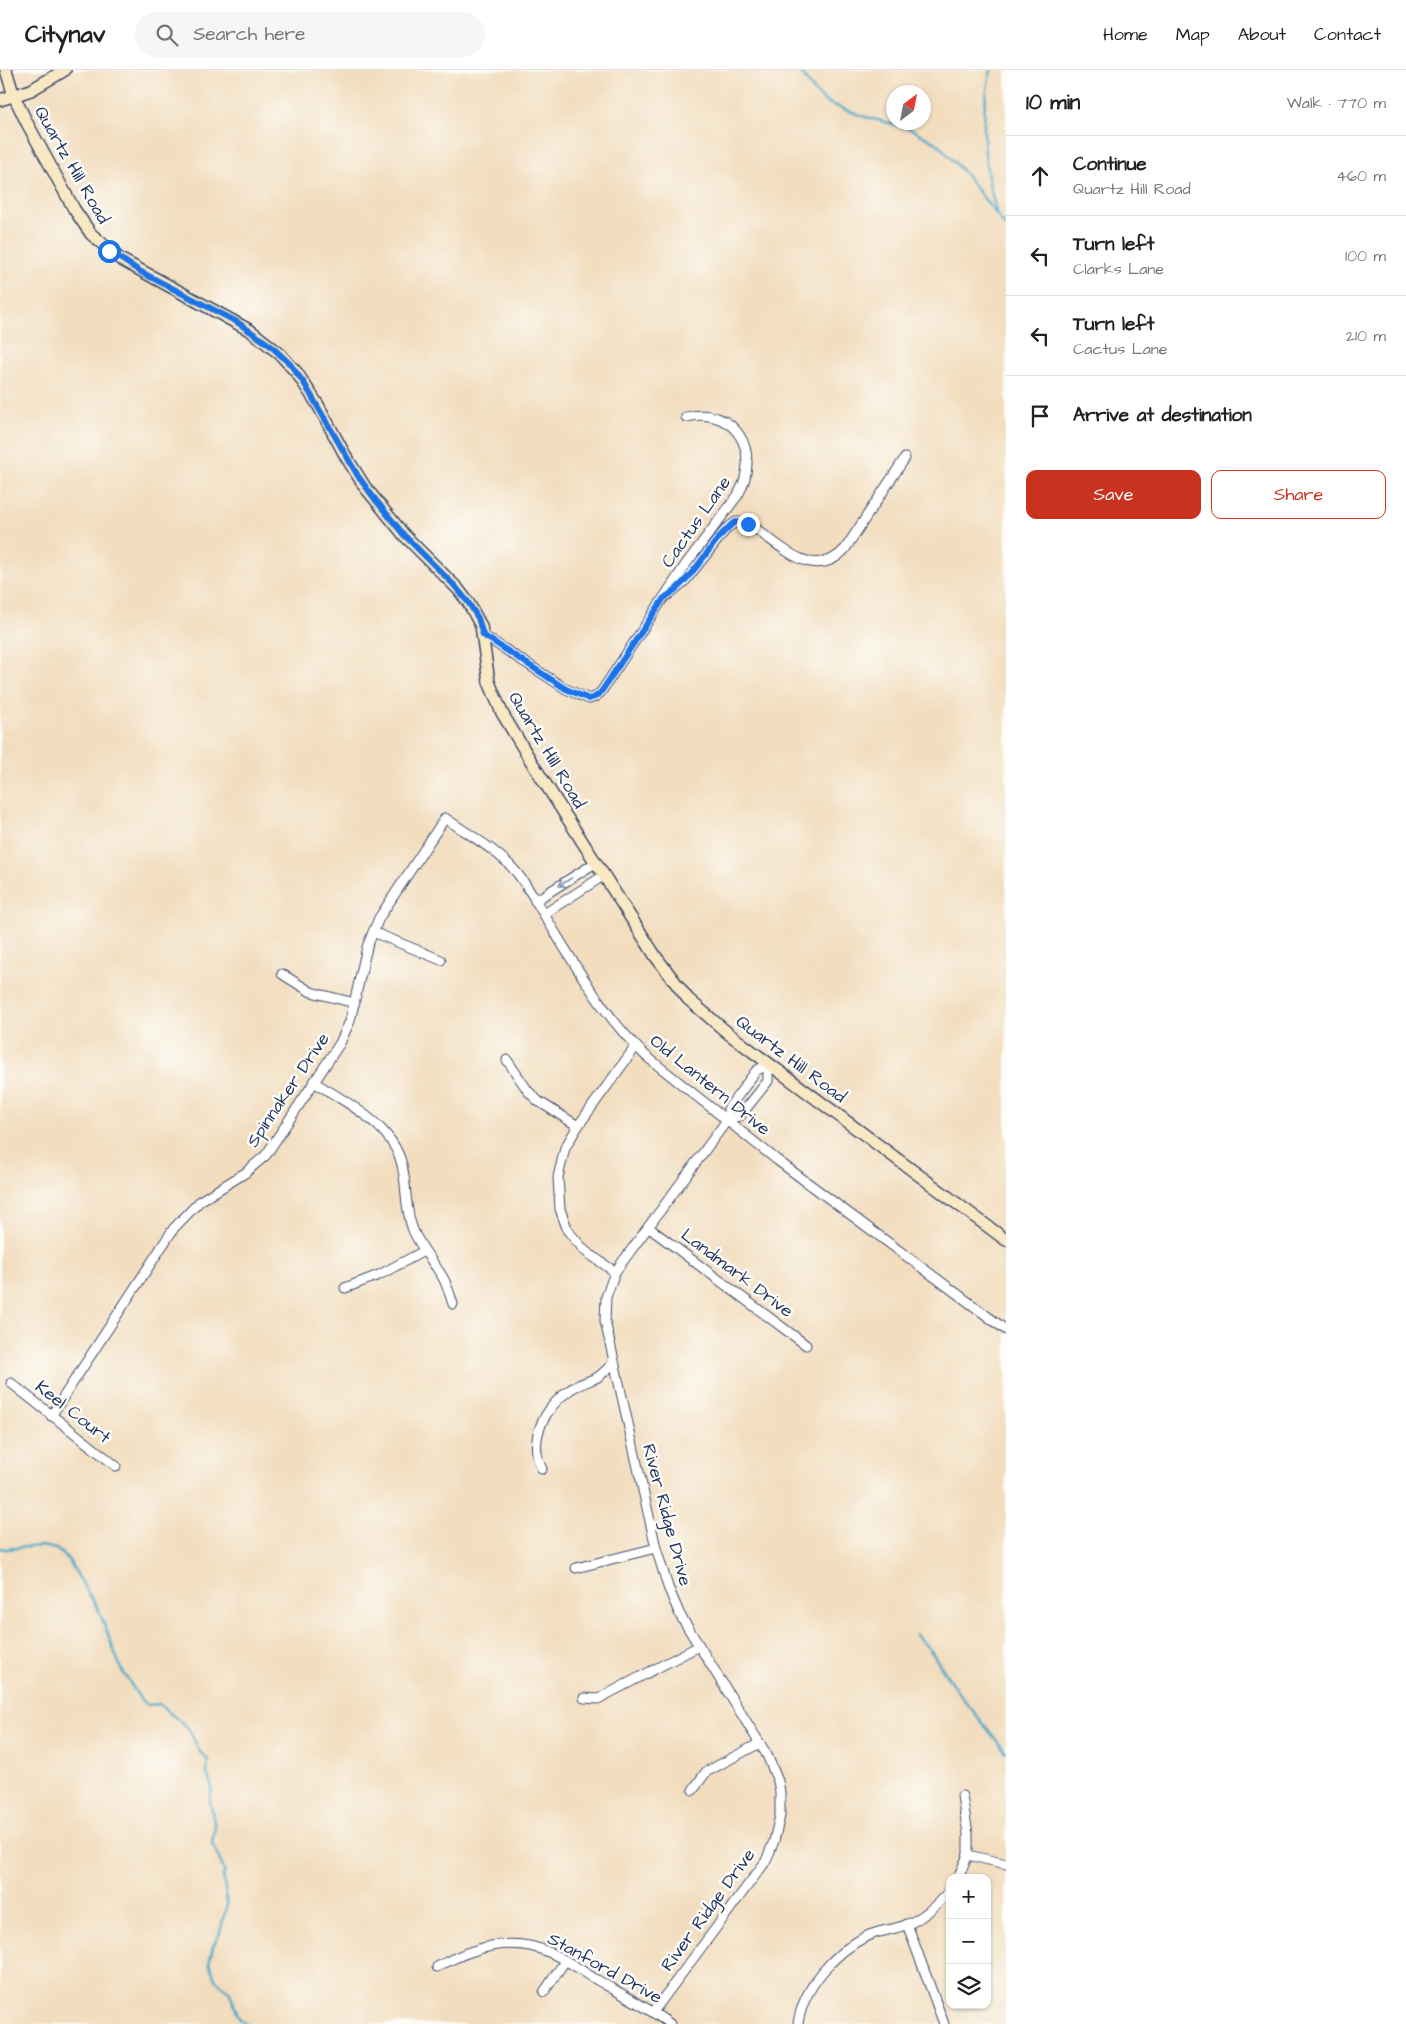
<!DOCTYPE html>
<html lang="en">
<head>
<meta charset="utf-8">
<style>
	body { margin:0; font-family:"Architects Daughter",sans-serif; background:#f6f6f6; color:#202124 }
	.controls { position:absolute; right:15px; bottom:15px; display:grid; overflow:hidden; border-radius:10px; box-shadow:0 1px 4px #0004 }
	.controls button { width:45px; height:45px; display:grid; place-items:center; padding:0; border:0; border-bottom:1px solid #e0e0e0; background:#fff; color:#202124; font:25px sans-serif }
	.compass { position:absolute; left:886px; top:15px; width:45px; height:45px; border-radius:50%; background:#fff; box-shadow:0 1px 4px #0004; rotate:32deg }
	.stop { position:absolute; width:15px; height:15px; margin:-11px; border:4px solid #1a73e8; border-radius:50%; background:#fff }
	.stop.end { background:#1a73e8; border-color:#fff; box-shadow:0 1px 5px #0008 }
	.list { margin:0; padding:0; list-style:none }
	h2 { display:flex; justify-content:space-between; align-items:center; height:65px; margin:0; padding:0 20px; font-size:21px }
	h2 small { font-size:16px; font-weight:400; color:#757577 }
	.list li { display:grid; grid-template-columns:32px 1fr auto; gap:15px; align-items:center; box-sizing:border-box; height:80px; padding:0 20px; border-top:1px solid #e0e0e0 }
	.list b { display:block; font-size:19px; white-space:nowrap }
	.list p { margin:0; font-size:16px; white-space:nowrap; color:#757577 }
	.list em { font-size:16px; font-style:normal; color:#757577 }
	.actions { display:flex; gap:10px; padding:15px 20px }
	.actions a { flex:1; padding:11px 0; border:1px solid #c8321e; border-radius:10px; text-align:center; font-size:18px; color:#c8321e }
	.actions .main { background:#c8321e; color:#fff }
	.icon { flex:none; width:28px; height:28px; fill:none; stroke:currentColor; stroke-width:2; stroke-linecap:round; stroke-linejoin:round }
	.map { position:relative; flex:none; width:1006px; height:1954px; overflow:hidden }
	header { display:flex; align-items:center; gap:30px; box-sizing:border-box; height:70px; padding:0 25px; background:#fff; border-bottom:1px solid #e0e0e0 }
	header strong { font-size:24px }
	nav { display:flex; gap:28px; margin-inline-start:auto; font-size:18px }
	.search { width:350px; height:45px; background:#f6f6f6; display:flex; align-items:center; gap:12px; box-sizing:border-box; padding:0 18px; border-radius:28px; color:#757577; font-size:19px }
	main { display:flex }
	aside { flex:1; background:#fff }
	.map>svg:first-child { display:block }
</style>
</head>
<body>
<header>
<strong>Citynav</strong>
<div class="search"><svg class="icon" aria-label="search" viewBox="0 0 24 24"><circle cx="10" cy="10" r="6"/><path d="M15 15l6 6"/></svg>Search here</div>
<nav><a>Home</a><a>Map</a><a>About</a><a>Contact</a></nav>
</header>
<main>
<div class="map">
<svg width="1006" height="1954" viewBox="0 0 1006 1954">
	<rect width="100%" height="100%" fill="#fdfcf7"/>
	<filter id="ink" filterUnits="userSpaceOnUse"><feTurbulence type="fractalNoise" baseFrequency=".02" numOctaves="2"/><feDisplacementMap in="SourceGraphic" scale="10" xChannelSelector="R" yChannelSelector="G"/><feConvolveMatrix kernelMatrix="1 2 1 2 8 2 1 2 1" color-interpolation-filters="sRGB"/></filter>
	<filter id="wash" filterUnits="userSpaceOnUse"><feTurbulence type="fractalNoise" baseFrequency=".0096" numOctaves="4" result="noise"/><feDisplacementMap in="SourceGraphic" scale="20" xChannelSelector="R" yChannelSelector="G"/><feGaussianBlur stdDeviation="1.12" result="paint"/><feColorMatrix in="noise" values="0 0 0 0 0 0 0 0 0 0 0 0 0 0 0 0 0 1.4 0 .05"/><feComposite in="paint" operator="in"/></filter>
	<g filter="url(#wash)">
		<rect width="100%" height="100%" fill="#f2ddbe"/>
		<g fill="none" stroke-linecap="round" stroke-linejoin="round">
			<g stroke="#4aa9c9" stroke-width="2.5">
				<polyline points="799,0 816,23 826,32 862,46 911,59 938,74 966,105 1006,157"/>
				<path d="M991,0C979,45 983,96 996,141"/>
				<polyline points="0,1478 5,1479 42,1476 56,1479 68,1489 99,1541 121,1599 141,1630 148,1635 159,1634 188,1658 200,1682 208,1690 207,1703 212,1717 210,1732 215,1757 212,1773 225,1802 223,1805 227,1834 220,1863 213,1876 209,1893 216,1910 230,1923 239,1948 246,1954"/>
				<polyline points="916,1565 931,1581 957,1621 1006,1682"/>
			</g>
		</g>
	</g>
	<g filter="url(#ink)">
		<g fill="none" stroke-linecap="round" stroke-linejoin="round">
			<defs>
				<g id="street">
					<path d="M668,525L686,510L727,458L736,452C748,451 755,458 764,465C789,483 818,509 845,479L905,388"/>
					<path d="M483,565L566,619L589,629L595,627L601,622L686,494L738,425C762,382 736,336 686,347"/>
					<polyline points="535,831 595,793"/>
					<polyline points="544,844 603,806"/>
					<polyline points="373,862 441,890"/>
					<polyline points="282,904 311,922 355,933"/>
					<polyline points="507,990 528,1021 538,1031 578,1056"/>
					<path d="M314,1012C348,1034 396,1056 403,1100C407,1121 405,1140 413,1160C420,1177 432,1190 442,1206C447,1214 450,1225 453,1234"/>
					<polyline points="728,1049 740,1046 768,1011 768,994"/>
					<polyline points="648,1157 806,1275"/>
					<polyline points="615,1202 585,1181 568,1161 560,1139 558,1107 565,1078 578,1056 636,976"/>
					<polyline points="345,1218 379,1205 424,1181"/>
					<polyline points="11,1313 116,1396"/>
					<path d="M51,1346L174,1158L200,1131L245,1103L266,1085L340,973L350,951L367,877L379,848L445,748C469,765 498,780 517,803C529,818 538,835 548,851C577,898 605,948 646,986L777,1090L1006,1260"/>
					<path d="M542,1399C527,1369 545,1337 571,1319C579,1314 587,1312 596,1308C602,1305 608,1298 613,1293"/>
					<polyline points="576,1498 656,1478"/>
					<polyline points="584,1628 598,1629 699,1576"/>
					<polyline points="693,1720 706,1702 760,1673"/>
					<polyline points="968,1785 1006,1794"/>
					<polyline points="958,1808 968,1785 968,1764 962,1726"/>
					<polyline points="907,1854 944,1954"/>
					<path d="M437,1897C473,1877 512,1865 551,1883C567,1890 582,1901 597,1910C622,1924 647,1937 670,1954"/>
					<polyline points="544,1922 565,1891"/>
					<polyline points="653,1942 766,1791 774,1771 780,1746 780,1722 778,1711 767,1685 680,1545 668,1517 656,1478 605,1251 606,1227 615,1202 728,1049 728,1039 756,1001 768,994"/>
					<path d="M798,1954C803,1917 835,1882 867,1866C880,1860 895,1860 908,1854C925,1847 938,1834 950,1820"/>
				</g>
				<g id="secondary">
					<polyline points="6,0 14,26 27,53 74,139 91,164 120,189 251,261 280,284 297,303 318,335 345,385 365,417 404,465 458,519 468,532 481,556 489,612 502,643 534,696 656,887 688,929 729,964 1006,1170"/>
					<polyline points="0,30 31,20 65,0"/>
				</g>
			</defs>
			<use href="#street" stroke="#3b496c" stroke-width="11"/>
			<use href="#secondary" stroke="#3b496c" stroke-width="14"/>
			<use href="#street" stroke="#fff" stroke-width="9"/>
			<use href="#secondary" stroke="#f8e8c3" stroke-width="11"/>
		</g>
		<defs><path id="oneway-shaft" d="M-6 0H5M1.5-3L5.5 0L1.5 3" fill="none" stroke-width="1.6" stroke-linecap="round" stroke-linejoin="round" transform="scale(1.25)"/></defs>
		<use stroke="#8d97ae" href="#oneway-shaft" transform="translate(565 812) rotate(148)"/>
	</g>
	<g fill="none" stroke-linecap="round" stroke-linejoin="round" filter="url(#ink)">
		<path stroke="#1a73e8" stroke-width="6" d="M109,181L141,202L237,252L271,276L290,294L304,313L358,406L374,428L404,465L454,515L468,532L478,548L483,565L566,619L589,629L595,627L601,622L664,528C686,515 701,490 717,470C723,463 728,456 736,452L748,454"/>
	</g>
	<g text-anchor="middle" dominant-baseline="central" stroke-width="5" stroke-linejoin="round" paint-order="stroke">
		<g font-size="18" fill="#1b2f5e" stroke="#fdfcf7">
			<text transform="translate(72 95) rotate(60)">Quartz Hill Road</text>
			<text transform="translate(696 452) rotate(-55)">Cactus Lane</text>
			<text transform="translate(547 680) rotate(59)">Quartz Hill Road</text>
			<text transform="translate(791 989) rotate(37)">Quartz Hill Road</text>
			<text transform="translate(710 1015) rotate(39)">Old Lantern Drive</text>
			<text transform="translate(288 1020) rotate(-56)">Spinnaker Drive</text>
			<text transform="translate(737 1203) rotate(37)">Landmark Drive</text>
			<text transform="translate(73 1342) rotate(38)">Keel Court</text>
			<text transform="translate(667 1445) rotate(75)">River Ridge Drive</text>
			<text transform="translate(708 1840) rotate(-54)">River Ridge Drive</text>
			<text transform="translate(605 1898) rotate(29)">Stanford Drive</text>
		</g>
	</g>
</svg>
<div class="controls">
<button>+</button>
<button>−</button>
<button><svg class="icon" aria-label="layers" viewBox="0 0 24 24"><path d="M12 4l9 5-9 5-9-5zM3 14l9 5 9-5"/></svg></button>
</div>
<svg class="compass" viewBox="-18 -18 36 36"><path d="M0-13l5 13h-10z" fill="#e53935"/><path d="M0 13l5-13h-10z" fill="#757577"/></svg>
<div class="stop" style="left:109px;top:181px"></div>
<div class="stop end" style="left:748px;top:454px"></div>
</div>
<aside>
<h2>10 min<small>Walk · 770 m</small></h2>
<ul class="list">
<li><svg class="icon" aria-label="ahead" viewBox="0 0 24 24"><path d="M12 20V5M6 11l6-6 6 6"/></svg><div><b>Continue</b><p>Quartz Hill Road</p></div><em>460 m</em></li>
<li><svg class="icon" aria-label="left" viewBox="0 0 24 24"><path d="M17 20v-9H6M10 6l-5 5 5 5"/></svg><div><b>Turn left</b><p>Clarks Lane</p></div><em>100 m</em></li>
<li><svg class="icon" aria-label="left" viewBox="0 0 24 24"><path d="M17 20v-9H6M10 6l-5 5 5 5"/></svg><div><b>Turn left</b><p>Cactus Lane</p></div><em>210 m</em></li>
<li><svg class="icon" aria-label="arrive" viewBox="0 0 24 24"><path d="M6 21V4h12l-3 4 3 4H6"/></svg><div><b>Arrive at destination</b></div></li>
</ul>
<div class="actions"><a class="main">Save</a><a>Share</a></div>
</aside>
</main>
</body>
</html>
